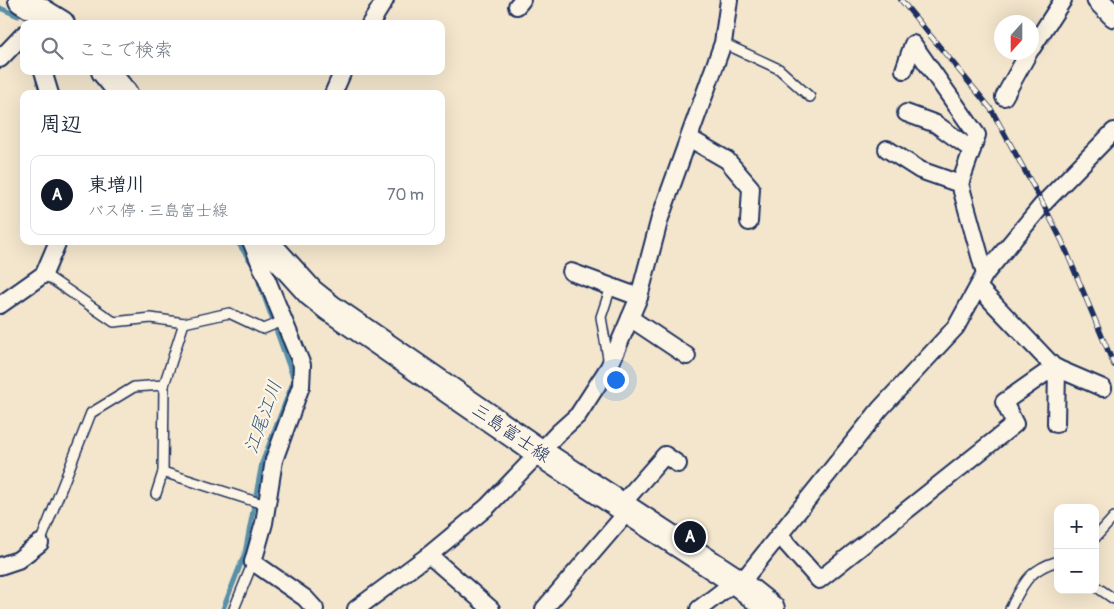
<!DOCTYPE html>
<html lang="ja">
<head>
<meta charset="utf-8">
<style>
	body { margin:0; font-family:Pangolin,"Klee One",sans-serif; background:#f2f2f3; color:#1f2937 }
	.controls { position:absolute; right:15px; bottom:15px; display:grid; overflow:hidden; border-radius:10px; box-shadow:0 5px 20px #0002 }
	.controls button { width:45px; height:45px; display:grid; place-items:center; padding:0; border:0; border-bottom:1px solid #e0e1e3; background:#fff; color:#1f2937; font:25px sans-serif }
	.compass { position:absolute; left:994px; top:15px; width:45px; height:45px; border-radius:50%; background:#fff; box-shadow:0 5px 20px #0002; rotate:201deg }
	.you { position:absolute; left:615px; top:379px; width:18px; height:18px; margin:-12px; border:4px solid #fff; border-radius:50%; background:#1a73e8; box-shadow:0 0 0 8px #1a73e833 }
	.badge { display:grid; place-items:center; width:32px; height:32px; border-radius:50%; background:#111827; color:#fff; font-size:16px; font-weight:700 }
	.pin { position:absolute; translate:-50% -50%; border:2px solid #fff; box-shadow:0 1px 5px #0006 }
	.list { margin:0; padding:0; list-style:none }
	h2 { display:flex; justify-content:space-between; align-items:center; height:65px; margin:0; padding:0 20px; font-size:21px }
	h2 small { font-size:16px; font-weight:400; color:#747a83 }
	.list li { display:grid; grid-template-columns:32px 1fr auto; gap:15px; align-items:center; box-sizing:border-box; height:80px; margin:0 10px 10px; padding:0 10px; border:1px solid #e0e1e3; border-radius:10px }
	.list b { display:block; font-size:19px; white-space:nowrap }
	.list p { margin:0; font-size:16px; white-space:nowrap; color:#747a83 }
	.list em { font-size:16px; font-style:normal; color:#747a83 }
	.icon { flex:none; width:28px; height:28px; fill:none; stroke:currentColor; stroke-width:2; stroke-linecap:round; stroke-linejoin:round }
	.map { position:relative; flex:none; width:1114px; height:609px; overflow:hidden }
	.search { position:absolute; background:#fff; box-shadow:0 5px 20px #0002; left:20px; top:20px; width:425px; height:55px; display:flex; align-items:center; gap:12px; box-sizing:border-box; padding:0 18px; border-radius:10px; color:#747a83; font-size:19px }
	.panel { position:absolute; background:#fff; box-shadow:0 5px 20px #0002; left:20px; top:90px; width:425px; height:155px; border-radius:10px }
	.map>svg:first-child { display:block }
</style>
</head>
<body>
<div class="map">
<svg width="1114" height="609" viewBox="0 0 1114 609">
	<rect width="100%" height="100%" fill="#f4e6cd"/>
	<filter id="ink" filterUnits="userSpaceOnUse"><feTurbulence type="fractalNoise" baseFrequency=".02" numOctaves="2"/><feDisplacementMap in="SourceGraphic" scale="10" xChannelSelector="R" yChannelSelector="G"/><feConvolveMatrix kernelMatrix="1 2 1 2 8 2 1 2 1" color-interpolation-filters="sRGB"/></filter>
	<g filter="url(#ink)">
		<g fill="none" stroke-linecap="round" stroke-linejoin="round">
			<g stroke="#5890a8" stroke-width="5">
				<polyline points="0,8 18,16"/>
				<polyline points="237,241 253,265"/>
				<polyline points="223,609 245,553 262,463 294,380 259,282"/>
			</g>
			<defs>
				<g id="service">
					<polyline points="723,43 779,69 810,97"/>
					<polyline points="44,274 114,322 151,318 184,323 229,313 263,329 283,321"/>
					<polyline points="609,364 601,317 611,287"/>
					<polyline points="163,472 266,505"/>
					<polyline points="156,494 163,472 164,385 184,323"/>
					<polyline points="1095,538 1114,517"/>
					<polyline points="40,543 91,413 134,387 164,385"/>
					<polyline points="1095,586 1114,599"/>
					<polyline points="234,609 253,562"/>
					<path d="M1010,609C1024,583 1028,570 1058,561"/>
				</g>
				<g id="minor">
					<polyline points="517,6 522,0"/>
					<polyline points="370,24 385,0"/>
					<polyline points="1032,48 1063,0"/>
					<polyline points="0,59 24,34"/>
					<polyline points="904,70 913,44 977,135 960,184 985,274"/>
					<polyline points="43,71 50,94"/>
					<polyline points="333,94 343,71"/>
					<polyline points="1004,97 1029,52"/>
					<polyline points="906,113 936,124 972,150"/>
					<polyline points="689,138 727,160 751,188 749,222"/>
					<polyline points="887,149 920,170 960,184"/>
					<polyline points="251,241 302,365 301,386 274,460 264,523 253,562 305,598 315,609"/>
					<polyline points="571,272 639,297"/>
					<polyline points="979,288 1054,367 1103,388"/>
					<polyline points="0,305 44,274 58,241"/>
					<polyline points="630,318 687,356"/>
					<polyline points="1056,424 1057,368"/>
					<polyline points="621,505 665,455 678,464"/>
					<polyline points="780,536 819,580 1015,424 1004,402 1054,367"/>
					<polyline points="429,555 491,609"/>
					<polyline points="0,566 18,560 40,543"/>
					<polyline points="740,584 880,409 956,327 985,274 1043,204 1114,131"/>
					<polyline points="356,609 429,555 487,507 558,433 578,415 609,367 639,297 660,218 723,43 729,0"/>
					<polyline points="544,609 629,510"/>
					<polyline points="699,609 736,581"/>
				</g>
				<polyline id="tertiary" points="1098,0 1114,16"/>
				<g id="primary">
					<polyline points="22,0 61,24"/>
					<polyline points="105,71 124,94"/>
					<polyline points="264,241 311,293 330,308 539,452 736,581 771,609"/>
				</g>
			</defs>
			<use href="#service" stroke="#1b2f5e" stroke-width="12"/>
			<use href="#minor" stroke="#1b2f5e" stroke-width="20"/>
			<use href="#tertiary" stroke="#1b2f5e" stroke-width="25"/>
			<use href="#primary" stroke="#1b2f5e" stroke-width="30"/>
			<use href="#service" stroke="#fcf5e5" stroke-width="9"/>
			<use href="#minor" stroke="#fcf5e5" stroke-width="16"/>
			<use href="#tertiary" stroke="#fcf5e5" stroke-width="21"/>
			<use href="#primary" stroke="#fcf5e5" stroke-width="26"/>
			<defs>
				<polyline id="rail" points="901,0 991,109 1043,204 1062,241 1114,365"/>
			</defs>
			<use href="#rail" stroke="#1b2f5e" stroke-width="5.5"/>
			<use href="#rail" stroke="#fcf5e5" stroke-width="4" stroke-dasharray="11" stroke-linecap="butt"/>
		</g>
	</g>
	<g text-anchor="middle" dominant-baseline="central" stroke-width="4.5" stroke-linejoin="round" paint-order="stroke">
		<g font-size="18" fill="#1b2f5e" stroke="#fcf5e5">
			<text transform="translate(511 433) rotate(34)">三島富士線</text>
		</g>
		<g font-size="19" font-style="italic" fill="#34587d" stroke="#fcf5e5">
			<text transform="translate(263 417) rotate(-70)">江尾江川</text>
		</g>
	</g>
</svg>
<div class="controls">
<button>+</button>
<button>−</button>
</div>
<svg class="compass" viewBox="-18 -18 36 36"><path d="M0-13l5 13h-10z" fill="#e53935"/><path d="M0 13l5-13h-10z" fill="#747a83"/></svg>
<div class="you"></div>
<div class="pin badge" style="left:690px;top:537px">A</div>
<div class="search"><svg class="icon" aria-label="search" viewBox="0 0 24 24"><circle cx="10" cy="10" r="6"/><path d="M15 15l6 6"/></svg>ここで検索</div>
<section class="panel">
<h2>周辺<small></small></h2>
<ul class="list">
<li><span class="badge">A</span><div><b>東増川</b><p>バス停 · 三島富士線</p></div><em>70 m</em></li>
</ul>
</section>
</div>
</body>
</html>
